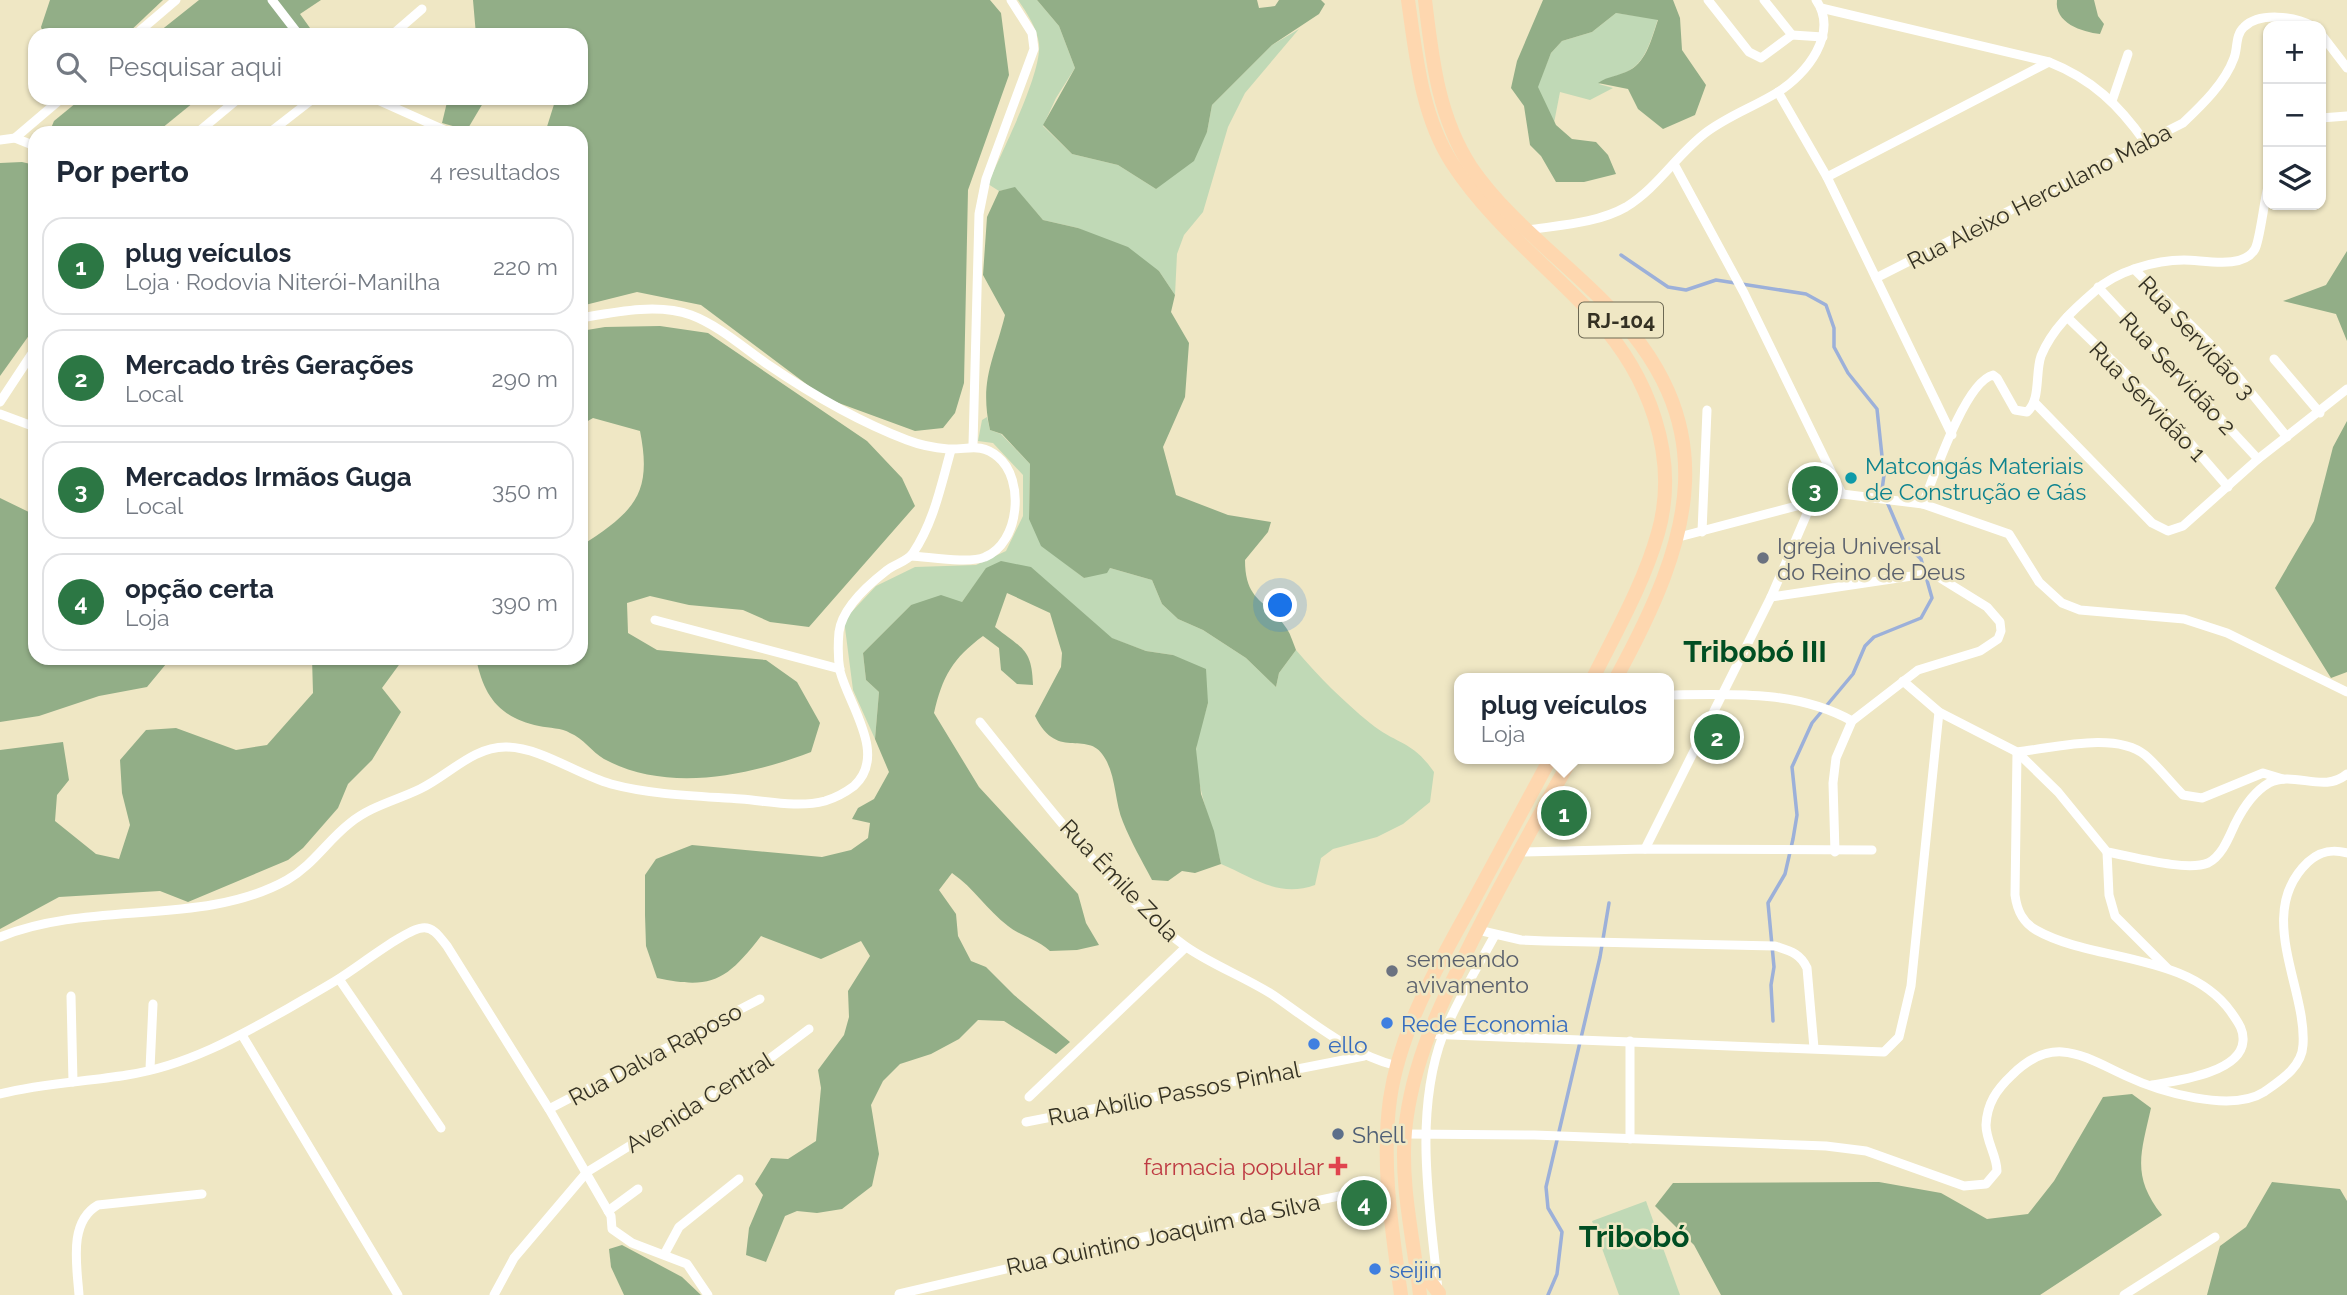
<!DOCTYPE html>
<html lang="pt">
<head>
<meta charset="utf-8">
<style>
	body { margin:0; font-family:Raleway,sans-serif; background:#f6f6f7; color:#1f2937 }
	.controls { position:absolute; right:21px; top:21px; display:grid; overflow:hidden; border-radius:14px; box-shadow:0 2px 5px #0004 }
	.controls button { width:63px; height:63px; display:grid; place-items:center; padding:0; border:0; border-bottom:2px solid #e0e1e3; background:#fff; color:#1f2937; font:35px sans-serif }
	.you { position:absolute; left:1281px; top:606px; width:24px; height:24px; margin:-18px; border:5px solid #fff; border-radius:50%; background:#1a73e8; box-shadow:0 0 0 10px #1a73e833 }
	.badge { display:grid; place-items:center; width:46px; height:46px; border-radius:50%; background:#2c7744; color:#fff; font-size:23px; font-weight:700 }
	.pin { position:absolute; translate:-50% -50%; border:4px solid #fff; box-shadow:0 2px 7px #0006 }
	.popup { position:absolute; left:1454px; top:673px; width:220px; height:91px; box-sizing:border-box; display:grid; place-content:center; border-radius:14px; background:#fff; filter:drop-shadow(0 2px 5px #0005); font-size:23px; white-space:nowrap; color:#747a83 }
	.popup b { font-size:26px; color:#1f2937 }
	.popup::after { content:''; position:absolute; left:50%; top:100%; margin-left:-14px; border:14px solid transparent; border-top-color:#fff }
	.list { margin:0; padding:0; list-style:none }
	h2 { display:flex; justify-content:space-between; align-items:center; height:91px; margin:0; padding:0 28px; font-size:30px }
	h2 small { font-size:23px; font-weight:400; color:#747a83 }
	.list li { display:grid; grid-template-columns:46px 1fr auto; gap:21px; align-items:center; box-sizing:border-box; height:98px; margin:0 14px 14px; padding:0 14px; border:2px solid #e0e1e3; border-radius:21px }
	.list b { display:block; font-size:26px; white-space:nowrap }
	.list p { margin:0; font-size:23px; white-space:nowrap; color:#747a83 }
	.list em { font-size:23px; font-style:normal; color:#747a83 }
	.icon { flex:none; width:38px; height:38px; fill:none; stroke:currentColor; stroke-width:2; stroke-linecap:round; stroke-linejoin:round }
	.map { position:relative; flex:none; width:2347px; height:1295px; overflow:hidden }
	.search { position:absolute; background:#fff; box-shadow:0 2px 5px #0004; left:28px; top:28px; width:560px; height:77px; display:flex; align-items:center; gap:18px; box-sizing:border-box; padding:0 24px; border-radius:21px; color:#747a83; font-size:26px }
	.panel { position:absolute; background:#fff; box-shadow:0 2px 5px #0004; left:28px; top:126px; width:560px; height:539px; border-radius:21px }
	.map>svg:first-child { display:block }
</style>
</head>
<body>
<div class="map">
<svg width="2347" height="1295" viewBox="0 0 2347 1295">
	<rect width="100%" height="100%" fill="#efe7c4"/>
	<g fill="#c0d9b6">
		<path d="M1018,0H1037L1059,26L1075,68L1056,98L1043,126L1072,154L1118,165L1156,189L1207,132L1212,105L1272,45L1299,29L1245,93L1228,127L1203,212L1184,235L1177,254L1175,295L1159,271L1078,228L1043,220L1015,188L999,191L988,184C1001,153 1042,74 1039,44C1037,28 1027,13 1018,0Z"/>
		<path d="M1616,13L1658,19C1652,36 1647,60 1630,70C1620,76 1609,76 1599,84L1613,88L1590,100L1560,92L1554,123L1537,87L1551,53L1562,41L1592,32Z"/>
		<path d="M987,417L990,430L1001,434L1030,464L1029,518L1062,561L1084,578L1110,568L1152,580L1162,604L1178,619L1203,630L1246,658L1276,687L1279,673L1296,650C1319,677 1343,701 1370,723C1397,745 1412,740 1434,772L1430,802L1403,824L1377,837L1333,849L1321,858L1315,885C1279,898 1254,878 1221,864C1213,826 1196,790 1196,751C1197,736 1204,718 1208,703L1173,655L1146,651L1111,638L1031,568L986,569L962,602L911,605L863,653L866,680L879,692L875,739L853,690L844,620L876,586L915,567L976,565L1006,551L1023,516V475L993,443L978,441L982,420Z"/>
		<polygon points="1646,1201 1680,1295 1619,1295 1592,1221"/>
	</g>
	<g fill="#92ae87">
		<polygon points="50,0 163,0 126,35 44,35 41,27"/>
		<polygon points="199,0 321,0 300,14 315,35 155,35"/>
		<polygon points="473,0 990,0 1001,13 1009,75 968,190 964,383 955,413 943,428 915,431 825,398 701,305 637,292 581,306 581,133 545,133 556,98 581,98 581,35 476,35"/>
		<polygon points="1037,0 1257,0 1259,8 1275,6 1279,0 1321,0 1325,4 1319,14 1272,45 1212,105 1207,132 1194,161 1156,189 1118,165 1072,154 1043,125 1075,68 1059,26"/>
		<path d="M1543,0H1673L1680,18L1682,50L1706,85L1695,115L1663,129L1638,109L1628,89L1598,83C1608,76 1619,76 1630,70C1647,61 1652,37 1658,20L1616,13L1592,32L1562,41L1551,53L1538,87L1556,125L1572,139L1596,142L1608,155L1616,174L1584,182H1556L1541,156L1530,145L1524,106L1511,88L1517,61Z"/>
		<path d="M2057,0H2094L2098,16L2104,24L2100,34C2082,32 2054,23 2057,0Z"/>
		<polygon points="82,98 199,98 156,133 49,133 54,121"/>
		<polygon points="448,98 486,98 467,130 442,123"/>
		<polygon points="22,162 35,165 35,327 0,376 0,163"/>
		<path d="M1015,187L1043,220L1078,228L1128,247L1159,271L1175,295L1171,312L1189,343L1185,397L1163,447L1176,495L1228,515L1271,522L1268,532L1245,560C1245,603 1267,599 1287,629C1291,635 1293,643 1296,650L1279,673L1276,687L1246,658L1203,630L1178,619L1162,604L1152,580L1110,568L1107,573L1084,578L1041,546L1029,519L1030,464L1002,434L990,430C979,380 994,360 1005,315L983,275L987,217L999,191Z"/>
		<polygon points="2347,251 2347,341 2336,314 2283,301 2326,285"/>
		<path d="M660,326L708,333L867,441L902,478L915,506L809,627L770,622L743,610L689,605L650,596L627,603L628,633L657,650L766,660L797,682L820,723L811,752C748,776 667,793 604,759C592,752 583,738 570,733C562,728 549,728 539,726C499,717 484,697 476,658H581V546C633,512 653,495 640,431L593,418L581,425V331L605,327Z"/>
		<polygon points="2347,421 2347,672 2331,678 2275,588 2314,521 2333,447"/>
		<polygon points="0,498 35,515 35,658 171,658 147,687 99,696 39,716 0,722"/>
		<path d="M1001,561L1031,567L1112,638L1146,651L1173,655L1206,669L1208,703L1196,749L1201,794L1214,831L1221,864L1195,873L1182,871L1168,881L1152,880C1142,861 1131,842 1123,822C1115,803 1116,778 1106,760C1089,726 1058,764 1035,716L1061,667L1062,653L1050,613L1007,593L995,627C1022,649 1032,648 1033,685L1017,684L1001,670L999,648L983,636C953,658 942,677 934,713L979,787L1078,894L1086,923L1099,945L1077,950L1050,951C1036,938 1020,936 1008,926C987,910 974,888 952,873L939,890L956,914L958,936L971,961L986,967L1014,995L1070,1042L1056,1054L1004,1021L978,1020L959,1039L931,1054L900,1064L883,1081L871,1105L879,1154L872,1186L842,1209L817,1213L797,1211L785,1216L766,1262L746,1255L749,1228L763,1195L755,1184L771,1158L788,1159L816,1141L821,1088L818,1070L844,1035L849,1017L848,991L870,956L861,941L821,959L761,936C727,980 712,990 657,978L646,946L645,915V875L656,859L692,845L822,857L851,850L868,838L870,823L852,819L858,808L874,799L889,772L875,739L879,692L866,680L863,653L911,605L941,595L962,602L986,568Z"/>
		<polygon points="312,658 404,658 382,688 401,712 372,760 348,784 338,808 303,848 288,860 188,902 160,891 59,897 0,929 0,750 63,742 69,780 57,795 55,821 96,854 119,859 130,825 122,793 120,760 146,730 176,728 236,750 267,745 313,693"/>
		<path d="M2132,1094L2151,1108C2141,1153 2131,1176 2162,1215L2040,1295H1721L1694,1245L1655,1206L1673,1183L1879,1182L1941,1193L1987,1219L2028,1214L2054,1181L2103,1097Z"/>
		<polygon points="2272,1182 2340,1189 2347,1201 2347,1295 2207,1295 2220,1246 2246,1227"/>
		<polygon points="622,1245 682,1277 701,1295 624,1295 611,1267 609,1249"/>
	</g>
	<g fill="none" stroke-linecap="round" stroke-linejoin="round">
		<g stroke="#9cb0d9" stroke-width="3.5">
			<polyline points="1621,255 1668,287 1686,290 1716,280 1806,294 1826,305 1834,328 1834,347 1848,373 1877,409 1884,475 1882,490 1905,544 1921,559 1932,598 1921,618 1874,637 1865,646 1853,674 1812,723 1792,767 1797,815 1793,839 1785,874 1768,903 1774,967 1771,985 1773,1021"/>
			<polyline points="1548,1295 1557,1274 1562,1232 1548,1208 1546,1187 1600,957 1609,903"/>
		</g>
		<g stroke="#fff" stroke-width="9">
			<polyline points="272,0 299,35"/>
			<polyline points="1708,0 1749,52 1761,58 1792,35 1764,0"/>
			<path d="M1821,8L2049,62C2092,79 2119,105 2145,142"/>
			<polyline points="2321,34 2347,68"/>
			<polyline points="135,35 176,0"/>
			<polyline points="392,35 422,9"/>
			<polyline points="1792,35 1823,37"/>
			<polyline points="1778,92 1827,177 1952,435"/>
			<polyline points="373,98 451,133"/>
			<polyline points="2112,101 2128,54"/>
			<polyline points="2321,118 2347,116"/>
			<polyline points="197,133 239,98"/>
			<polyline points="269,133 314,98"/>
			<polyline points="15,138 62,98"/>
			<polyline points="0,140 15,138 35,146"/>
			<polyline points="1674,164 1744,293 1842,494"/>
			<polyline points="1827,177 2049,62"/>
			<path d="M1528,230C1561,225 1598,223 1626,207C1657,188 1676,156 1704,134C1727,116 1754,107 1778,92C1807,74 1839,33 1816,0"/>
			<polyline points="2134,269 2217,351 2287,437"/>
			<path d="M1876,278L2183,123C2202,105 2225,83 2234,58C2238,48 2235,35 2244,27C2259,12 2295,16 2312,26"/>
			<polyline points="2098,287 2258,459"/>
			<polyline points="2067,317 2153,400 2228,487"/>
			<path d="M581,318C615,312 658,303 691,315C718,325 744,348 767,364C811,394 857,421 907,440C920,445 935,448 948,449C968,450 980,442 998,457C1025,479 1020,543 985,557C969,564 930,557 911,556"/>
			<polyline points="2274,359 2320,413"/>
			<polyline points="0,402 35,349"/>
			<polyline points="2034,402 2152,523 2168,531 2183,526 2258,459 2347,389"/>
			<polyline points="0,414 35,427"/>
			<polyline points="973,445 979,214 986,179 1034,49 1032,33 1011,0"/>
			<path d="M1923,504C1934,476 1965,382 1993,375L1997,378L2015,410L2027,412C2041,400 2035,373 2041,356C2052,329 2073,310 2095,291C2116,271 2156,260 2184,260C2204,260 2243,270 2255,249C2260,240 2264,201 2268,187"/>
			<polyline points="1702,532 1707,410"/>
			<polyline points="1679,537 1842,494 1923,504 2009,534 2039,582 2062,603 2080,610 2184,619 2227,633 2347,692"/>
			<polyline points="1771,597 1932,573 1987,607 2000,622 2001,631 1998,639 1980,651 1918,670 1852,721 1836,758 1833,783 1835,852"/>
			<polyline points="655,620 840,669"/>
			<path d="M1903,681L1939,712L2017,752L2058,792L2107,852C2131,856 2186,872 2208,863C2222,856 2229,837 2235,824C2243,808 2253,792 2269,783C2294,770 2324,794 2347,774"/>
			<path d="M1669,695C1731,694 1797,690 1852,721"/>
			<path d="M980,722C1038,794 1111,892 1185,946C1212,965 1245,977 1273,995C1312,1022 1350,1054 1397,1066"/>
			<polyline points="1645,849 1771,597 1812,502"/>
			<polyline points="1519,852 1645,849 1872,850"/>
			<polyline points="2107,852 2109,895 2115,916 2167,968"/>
			<path d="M1478,930L1521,940L1545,941L1775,946C1790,951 1800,953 1807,968L1814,1048"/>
			<path d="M0,937C90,900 203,927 287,880C313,865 327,841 350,823C371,806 395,801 420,789C448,776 473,746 507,747C542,748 576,774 611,784C652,795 698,796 741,799C768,801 798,808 825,801C835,798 846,792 854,786C888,755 849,706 840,671C838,659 838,643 839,632C842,608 868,585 886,571C894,564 907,562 913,553C934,522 941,485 951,450"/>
			<polyline points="339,979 441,1128"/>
			<polyline points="71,996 73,1082"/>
			<polyline points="1427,1034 1884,1052 1899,1037 1911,986 1939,712"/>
			<polyline points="242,1035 398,1295"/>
			<polyline points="1630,1041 1630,1139"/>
			<polyline points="150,1069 153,1004"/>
			<path d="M2152,1085C2176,1081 2241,1073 2243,1041C2244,1029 2237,1021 2231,1012C2188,952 2092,962 2036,930C2022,922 2017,910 2015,895L2017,752C2053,748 2116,731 2145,755C2159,767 2170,782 2183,795L2202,798L2263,773L2283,779"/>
			<path d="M0,1094C42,1083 85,1082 127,1075C186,1066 238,1037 289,1008C306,998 324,988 340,978C358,967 405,930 422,928C434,926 441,939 447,946L549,1109L611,1216L612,1229L632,1243L687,1264L708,1295"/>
			<polyline points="1029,1097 1186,947"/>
			<polyline points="549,1109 760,999"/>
			<polyline points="1026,1122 1364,1056"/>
			<path d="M1405,1134L1534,1135L1826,1146L1866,1151L1964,1186L1986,1184L1997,1171C1997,1156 1986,1141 1986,1125C1987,1104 1996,1090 2012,1075C2053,1034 2083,1056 2126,1076C2160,1092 2231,1113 2264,1092C2281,1080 2302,1067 2303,1045C2307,988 2254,913 2308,862C2320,851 2332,849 2347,853"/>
			<polyline points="608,1211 638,1189"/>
			<polyline points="665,1253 679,1227 739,1179"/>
			<path d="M1438,1290C1430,1208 1413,1114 1443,1035C1457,1001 1477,968 1495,935"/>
			<polyline points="899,1294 1134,1239 1387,1186"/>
			<path d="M79,1295C77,1266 68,1222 98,1205L202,1194"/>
			<polyline points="494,1295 514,1258 587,1172 761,1065 809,1029"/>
			<polyline points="2124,1295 2215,1237"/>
		</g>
		<g stroke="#fed7af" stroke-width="14">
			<path d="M1408,0C1416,55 1421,115 1452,163C1491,223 1548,266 1596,318C1648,375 1680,456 1658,533C1644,583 1616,632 1593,678"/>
			<path d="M1425,0C1432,58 1438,117 1471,167C1505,217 1558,256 1601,299C1729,424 1692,539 1616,678"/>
			<polyline points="1418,1266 1439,1293"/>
			<path d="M1401,1295C1392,1230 1381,1165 1390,1099C1400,1030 1436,969 1469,909C1496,859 1523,809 1550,759"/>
			<path d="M1420,1295C1414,1242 1400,1185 1405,1131C1412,1061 1441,1003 1472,941C1503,879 1537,819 1571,759"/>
		</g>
	</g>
	<circle fill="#0f9aa8" stroke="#efe7c4" stroke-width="2.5" cx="1851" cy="478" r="7"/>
	<g fill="#6b7280" stroke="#efe7c4" stroke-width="2.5">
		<circle cx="1763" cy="558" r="7"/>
		<circle cx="1392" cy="971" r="7"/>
	</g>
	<g fill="#3f7fe0" stroke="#efe7c4" stroke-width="2.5">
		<circle cx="1387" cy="1023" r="7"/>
		<circle cx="1314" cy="1044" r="7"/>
		<circle cx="1375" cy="1269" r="7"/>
	</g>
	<circle fill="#5c6f8a" stroke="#efe7c4" stroke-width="2.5" cx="1338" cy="1134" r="7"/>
	<path fill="#e0444e" stroke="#efe7c4" stroke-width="2.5" d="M1334.5 1155.5h7v7h7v7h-7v7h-7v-7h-7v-7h7z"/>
	<g text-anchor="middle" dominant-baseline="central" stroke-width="5" stroke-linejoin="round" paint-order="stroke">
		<rect fill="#efe7c4" stroke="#6c6853" stroke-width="2" x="1579" y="302.5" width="84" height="35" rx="5"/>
		<g font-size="21" font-weight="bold" fill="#343123">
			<text x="1621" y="320">RJ-104</text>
		</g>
		<g font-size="23" fill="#343123" stroke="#efe7c4">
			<text transform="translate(2039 196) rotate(-27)">Rua Aleixo Herculano Maba</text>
			<text transform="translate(2197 337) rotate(47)">Rua Servidão 3</text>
			<text transform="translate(2178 373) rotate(47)">Rua Servidão 2</text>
			<text transform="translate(2148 401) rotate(46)">Rua Servidão 1</text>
			<text transform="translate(1120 880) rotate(46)">Rua Êmile Zola</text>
			<text transform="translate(655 1054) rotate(-28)">Rua Dalva Raposo</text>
			<text transform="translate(1174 1093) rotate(-11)">Rua Abílio Passos Pinhal</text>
			<text transform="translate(699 1102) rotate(-32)">Avenida Central</text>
			<text transform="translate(1163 1234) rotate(-12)">Rua Quintino Joaquim da Silva</text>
		</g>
		<g font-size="23" fill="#0d838f" stroke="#efe7c4" text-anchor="start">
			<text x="1865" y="465">Matcongás Materiais<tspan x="1865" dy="26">de Construção e Gás</tspan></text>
		</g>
		<g font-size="23" fill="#5b616d" stroke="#efe7c4" text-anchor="start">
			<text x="1777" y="545">Igreja Universal<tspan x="1777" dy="26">do Reino de Deus</tspan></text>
			<text x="1406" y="958">semeando<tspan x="1406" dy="26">avivamento</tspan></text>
		</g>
		<g font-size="23" fill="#366cbe" stroke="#efe7c4" text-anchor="start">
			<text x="1401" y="1023">Rede Economia</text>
			<text x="1328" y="1044">ello</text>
			<text x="1389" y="1269">seijin</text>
		</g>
		<g font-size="23" fill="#4e5e75" stroke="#efe7c4" text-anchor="start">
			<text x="1352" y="1134">Shell</text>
		</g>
		<g font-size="23" fill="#be3a42" stroke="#efe7c4" text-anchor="end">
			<text x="1324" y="1166">farmacia popular</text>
		</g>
		<g font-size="30" font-weight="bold" fill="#004e23" stroke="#efe7c4">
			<text x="1755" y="651">Tribobó III</text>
			<text x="1634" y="1236">Tribobó</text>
		</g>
	</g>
</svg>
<div class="controls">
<button>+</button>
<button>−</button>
<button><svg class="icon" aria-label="layers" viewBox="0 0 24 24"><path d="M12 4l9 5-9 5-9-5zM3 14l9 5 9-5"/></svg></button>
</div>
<div class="you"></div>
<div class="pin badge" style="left:1564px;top:813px">1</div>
<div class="popup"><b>plug veículos</b>Loja</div>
<div class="pin badge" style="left:1717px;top:737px">2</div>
<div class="pin badge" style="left:1815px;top:489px">3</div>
<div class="pin badge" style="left:1364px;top:1203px">4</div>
<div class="search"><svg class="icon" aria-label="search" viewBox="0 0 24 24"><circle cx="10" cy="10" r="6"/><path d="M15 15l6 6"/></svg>Pesquisar aqui</div>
<section class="panel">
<h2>Por perto<small>4 resultados</small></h2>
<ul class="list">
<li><span class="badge">1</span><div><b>plug veículos</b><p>Loja · Rodovia Niterói-Manilha</p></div><em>220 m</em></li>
<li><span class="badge">2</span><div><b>Mercado três Gerações</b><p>Local</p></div><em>290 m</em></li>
<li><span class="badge">3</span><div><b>Mercados Irmãos Guga</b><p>Local</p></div><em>350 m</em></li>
<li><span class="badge">4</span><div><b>opção certa</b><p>Loja</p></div><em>390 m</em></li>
</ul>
</section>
</div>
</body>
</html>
